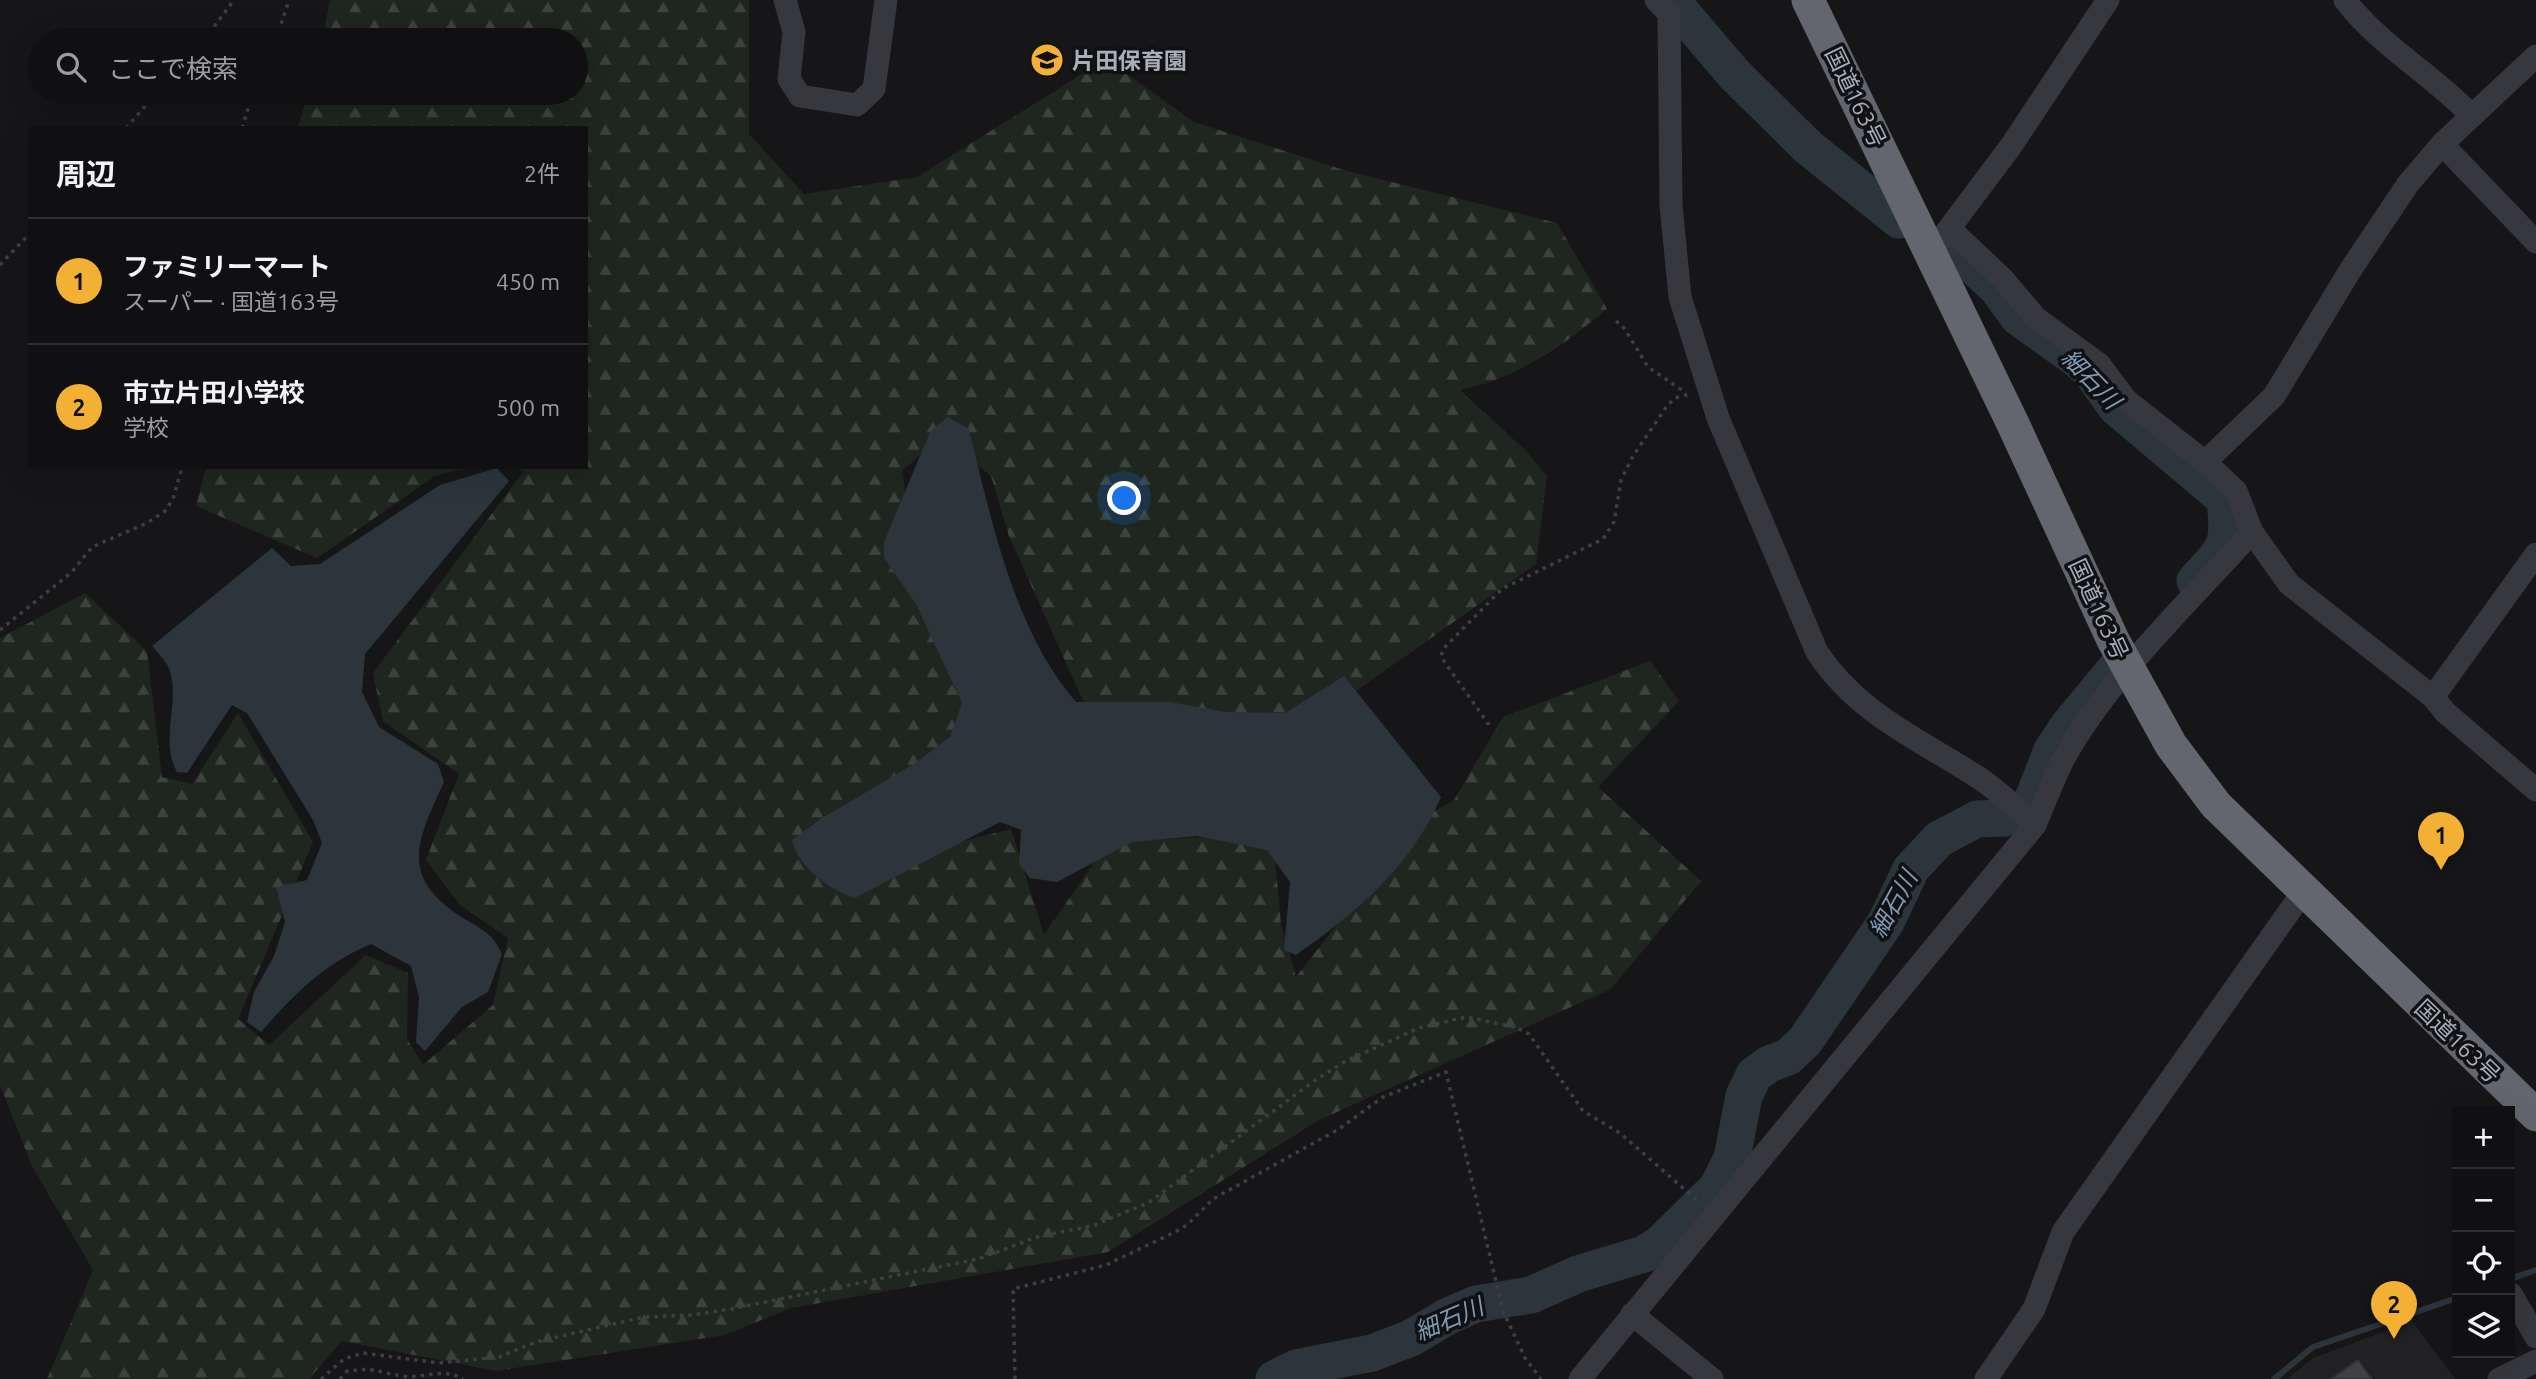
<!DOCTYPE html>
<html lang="ja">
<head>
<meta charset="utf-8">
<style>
	body { margin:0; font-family:Ubuntu,"Noto Sans JP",sans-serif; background:#19191b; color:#f1f3f6 }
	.controls { position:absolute; right:21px; bottom:21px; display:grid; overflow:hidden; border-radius:0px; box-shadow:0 7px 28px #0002 }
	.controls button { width:63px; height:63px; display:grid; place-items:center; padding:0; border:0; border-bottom:2px solid #303032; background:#101012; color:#f1f3f6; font:35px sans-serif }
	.you { position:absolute; left:1125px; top:499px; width:24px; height:24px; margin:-18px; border:5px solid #fff; border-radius:50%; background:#1a73e8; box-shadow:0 0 0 10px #1a73e833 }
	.badge { display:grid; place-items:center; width:46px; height:46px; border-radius:50%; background:#f2b134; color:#111; font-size:23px; font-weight:700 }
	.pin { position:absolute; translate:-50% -58px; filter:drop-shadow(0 2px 4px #0008) }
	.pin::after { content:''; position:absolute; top:37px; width:24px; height:21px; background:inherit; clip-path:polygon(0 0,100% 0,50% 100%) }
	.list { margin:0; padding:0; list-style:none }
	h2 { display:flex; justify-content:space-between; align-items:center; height:91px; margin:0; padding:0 28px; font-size:30px }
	h2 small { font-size:23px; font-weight:400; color:#9c9d9f }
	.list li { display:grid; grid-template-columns:46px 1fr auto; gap:21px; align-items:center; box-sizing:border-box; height:126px; padding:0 28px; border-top:2px solid #303032 }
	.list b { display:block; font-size:26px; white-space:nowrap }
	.list p { margin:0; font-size:23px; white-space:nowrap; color:#9c9d9f }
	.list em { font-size:23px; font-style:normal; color:#9c9d9f }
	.icon { flex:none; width:38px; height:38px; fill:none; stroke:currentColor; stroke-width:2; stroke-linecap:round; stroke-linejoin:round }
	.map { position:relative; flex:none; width:2536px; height:1379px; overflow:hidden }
	.search { position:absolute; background:#101012; box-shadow:0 7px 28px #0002; left:28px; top:28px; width:560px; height:77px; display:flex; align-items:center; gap:18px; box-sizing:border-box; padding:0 24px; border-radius:38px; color:#9c9d9f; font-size:26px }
	.panel { position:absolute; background:#101012; box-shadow:0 7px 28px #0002; left:28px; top:126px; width:560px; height:343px; border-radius:0px }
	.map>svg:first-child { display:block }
</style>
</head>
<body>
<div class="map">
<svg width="2536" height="1379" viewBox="0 0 2536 1379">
	<defs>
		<pattern id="forest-firs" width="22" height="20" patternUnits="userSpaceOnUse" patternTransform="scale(1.75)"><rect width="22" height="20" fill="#1e261f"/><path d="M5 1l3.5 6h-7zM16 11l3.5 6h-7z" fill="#3c433d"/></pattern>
		<filter id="shadow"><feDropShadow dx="4.5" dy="8" stdDeviation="2" flood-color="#0009"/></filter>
	</defs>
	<rect width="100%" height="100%" fill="#161618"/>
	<polygon fill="#222225" points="2412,1321 2455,1379 2287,1379 2313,1358"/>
	<g fill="url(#forest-firs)">
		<path d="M330,0H749V134L804,194L917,177L1106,59L1194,122L1347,171L1557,223L1607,309C1562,346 1519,378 1460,390L1527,452L1547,476L1536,564L1305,727L1176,732L1083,701L1009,536L991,476L965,455L929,447L902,471L917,576L988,720L821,878L1011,829L1044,935L1109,841L1212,837L1274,847L1281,924L1296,977L1340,921L1400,831L1454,800L1503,717L1650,661L1679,701L1598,787L1701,881L1611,989L1319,1120L1108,1252L791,1308L725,1335L496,1371L342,1341L309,1379H47L93,1270L32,1166L0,1085V638L85,593L147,651L162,777L192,784L238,713L313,842L238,1019L269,1045L366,955L408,973L407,1039L423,1065L493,1005L508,938L460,905L426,860L459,774L383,721L373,673L523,472L516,467H586V128H298L308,93H576V40H322Z"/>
		<polygon points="206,467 468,467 435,476 317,558 196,506"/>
	</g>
	<g fill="#2c353c">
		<path d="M947,417L969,429C991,519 1014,631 1076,702H1170L1226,712L1285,713L1344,676L1441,797C1411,867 1356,913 1296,955L1284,950L1290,882L1267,850L1197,836L1132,842L1057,882L1030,878L1019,864L1021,830L1000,822L855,898C831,891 797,866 792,840L822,818L914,764L950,737L962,703L916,604L884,558V542L930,432Z"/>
		<path d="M497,468L509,481L365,654L362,692L379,727L438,764L444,782C417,841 398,877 463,918C481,929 493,933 502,954L488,992L462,1007L425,1051L416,1042L419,997L411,966L371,944C325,963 293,995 261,1032L247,1022L254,992L274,956L285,922L276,887L307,880L322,843L313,820L247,713L232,705L187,773L177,772C159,741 181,701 169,668C165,660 158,653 152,646L272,548L291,566L320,564L440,485Z"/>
	</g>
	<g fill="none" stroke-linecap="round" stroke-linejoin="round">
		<g stroke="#2c353c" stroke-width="6">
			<polyline points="2510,1279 2536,1270"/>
			<polyline points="2274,1379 2313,1347 2457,1298"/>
		</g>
		<g stroke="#2c353c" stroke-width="37">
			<polyline points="1671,0 1734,74 1808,147 1899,220"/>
			<path d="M1957,251L1997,288L2018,317L2078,360L2090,371L2116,407L2225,499C2230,547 2227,546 2195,581"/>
			<polyline points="1274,1379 1296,1368 1372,1353 1411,1338 1448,1316 1476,1304 1531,1295 1578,1274 1644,1254 1660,1244 1717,1188 1732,1158 1744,1096 1754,1075 1769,1064 1788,1057 1805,1041 1886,922 1911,869 1939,839 1977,819 2005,818 2031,804 2052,750 2068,726 2121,662"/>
		</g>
	</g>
	<polygon fill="#404145" stroke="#303034" stroke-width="2" filter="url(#shadow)" points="2358,1360 2372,1379 2331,1379"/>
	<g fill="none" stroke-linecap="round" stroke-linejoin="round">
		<g stroke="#3d3f44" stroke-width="3.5" stroke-dasharray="3.5 5" stroke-linecap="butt">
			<polyline points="204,40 234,0"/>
			<polyline points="276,40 289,0"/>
			<polyline points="126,128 157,93"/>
			<polyline points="242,128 253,93"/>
			<polyline points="0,265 30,233"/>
			<polyline points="1616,321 1624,328 1648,367 1686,393"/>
			<polyline points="0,630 72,572 92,547 147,523 165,511 173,499 182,467"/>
			<polyline points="1489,725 1441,657 1443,649 1502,589 1603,539 1614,522 1621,480 1633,456 1667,406 1675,398 1690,394"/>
			<polyline points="321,1379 344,1359 363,1353 439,1363 499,1357 536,1342 644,1317 692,1315 731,1309 978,1259 1040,1236 1092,1226 1148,1203 1317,1079 1346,1061 1419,1028 1466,1017 1515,1027 1529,1034 1583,1111 1620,1133 1699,1202"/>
			<path d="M340,1379L347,1371C376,1367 376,1372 402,1376C424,1379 443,1367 463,1379"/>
			<polyline points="1015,1379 1013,1289 1106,1265 1173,1233 1187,1225 1213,1199 1339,1129 1383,1097 1446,1072 1503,1311 1525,1358 1541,1379"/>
		</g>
		<g stroke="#37383d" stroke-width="23">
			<polyline points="785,0 794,32 789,79 800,96 857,105 874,89 886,0"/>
			<path d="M1656,0L1669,14L1671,205L1680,297L1718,418L1817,652C1858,715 1922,740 1982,780C2001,793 2018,810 2035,825"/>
			<path d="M2345,0C2380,46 2432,74 2472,116"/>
			<polyline points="2442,144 2536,242"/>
			<polyline points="1950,229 2002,278 2036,318 2099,364 2126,400 2205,462 2236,491 2252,532 2289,584 2433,697 2445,712 2536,790"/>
			<polyline points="1942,238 2011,146 2108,0"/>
			<polyline points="2205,462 2274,396 2351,269 2408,184 2442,144 2536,56"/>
			<polyline points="2433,697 2536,554"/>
			<polyline points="2511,1294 2536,1337"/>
			<polyline points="1632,1314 1712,1379"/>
			<path d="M1580,1379L2035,825C2044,804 2052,782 2062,762C2104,682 2191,600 2252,532"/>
			<polyline points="1986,1379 2034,1309 2063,1232 2303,892"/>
			<polyline points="2499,1379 2536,1361"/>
		</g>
		<polyline stroke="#63666e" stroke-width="33" points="1808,0 2013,424 2113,640 2171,745 2216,805 2536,1115"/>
	</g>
	<defs>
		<symbol id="school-disc" viewBox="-11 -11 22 22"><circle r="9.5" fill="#f2b134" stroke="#111113"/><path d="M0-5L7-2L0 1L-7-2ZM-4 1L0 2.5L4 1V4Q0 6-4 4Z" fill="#111"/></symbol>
	</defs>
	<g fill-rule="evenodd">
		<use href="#school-disc" x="1028" y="41" width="38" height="38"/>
	</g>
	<g text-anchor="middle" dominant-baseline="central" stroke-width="7" stroke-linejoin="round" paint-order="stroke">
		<g font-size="23" font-weight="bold" fill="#a8adb8" stroke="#111113" text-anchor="start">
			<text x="1072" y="60">片田保育園</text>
		</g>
		<g font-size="23" fill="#a8adb8" stroke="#111113">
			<text transform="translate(1856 97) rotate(64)">国道163号</text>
			<text transform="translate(2099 609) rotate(65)">国道163号</text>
			<text transform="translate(2458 1041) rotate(44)">国道163号</text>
		</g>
		<g font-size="24" font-style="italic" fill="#7f9bb3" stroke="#111113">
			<text transform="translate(2091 379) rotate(46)">細石川</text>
			<text transform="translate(1893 904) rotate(-61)">細石川</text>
			<text transform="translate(1449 1319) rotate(-23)">細石川</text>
		</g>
	</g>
</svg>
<div class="controls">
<button>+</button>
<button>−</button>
<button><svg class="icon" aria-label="locate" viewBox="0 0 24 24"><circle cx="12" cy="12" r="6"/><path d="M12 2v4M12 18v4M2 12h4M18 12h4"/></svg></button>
<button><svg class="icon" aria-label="layers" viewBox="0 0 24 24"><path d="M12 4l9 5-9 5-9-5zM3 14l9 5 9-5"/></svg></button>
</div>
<div class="you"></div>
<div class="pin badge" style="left:2441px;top:870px">1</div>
<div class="pin badge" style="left:2394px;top:1339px">2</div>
<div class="search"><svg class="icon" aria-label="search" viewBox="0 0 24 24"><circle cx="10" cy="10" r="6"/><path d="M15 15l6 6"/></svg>ここで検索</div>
<section class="panel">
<h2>周辺<small>2件</small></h2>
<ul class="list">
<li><span class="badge">1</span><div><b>ファミリーマート</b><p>スーパー · 国道163号</p></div><em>450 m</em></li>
<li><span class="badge">2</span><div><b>市立片田小学校</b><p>学校</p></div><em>500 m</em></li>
</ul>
</section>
</div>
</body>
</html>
